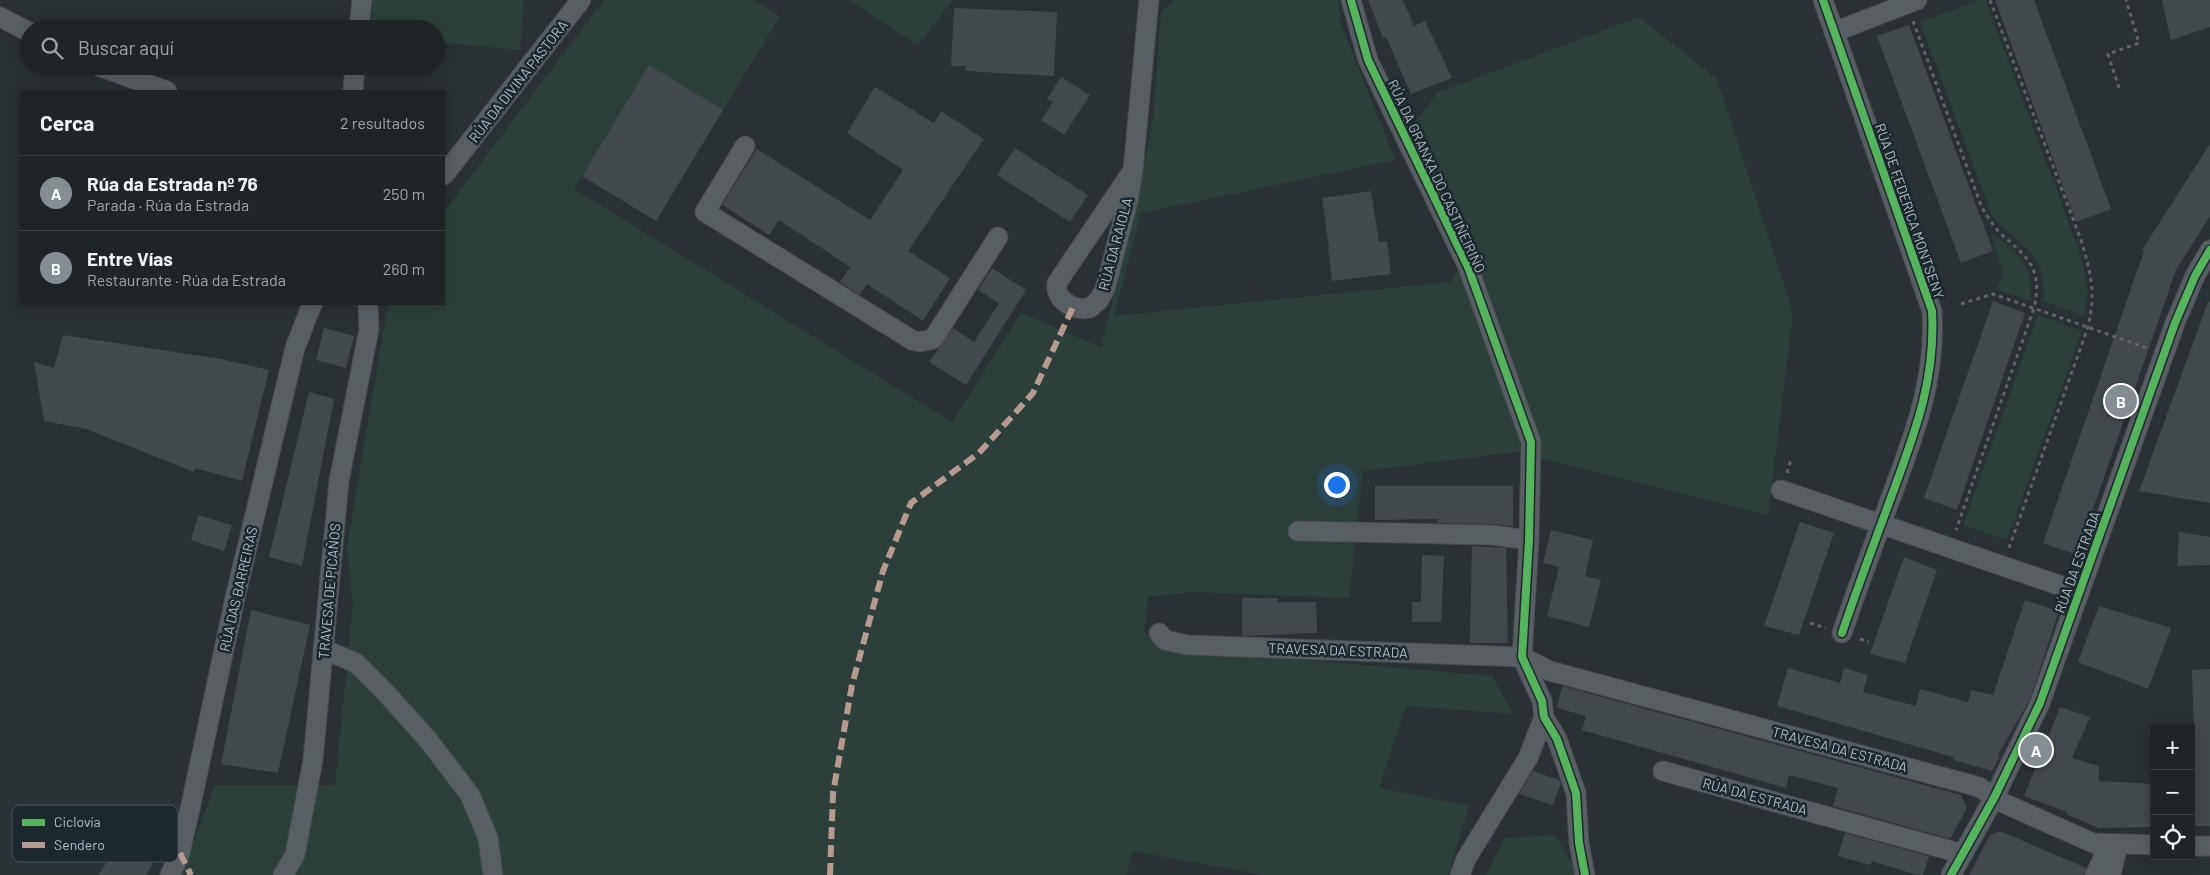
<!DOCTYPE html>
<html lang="es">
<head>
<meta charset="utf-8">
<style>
	body { margin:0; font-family:Barlow,sans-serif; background:#272d2f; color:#f1f3f6 }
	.controls { position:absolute; right:15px; bottom:15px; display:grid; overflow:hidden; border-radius:0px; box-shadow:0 2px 12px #0003 }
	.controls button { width:45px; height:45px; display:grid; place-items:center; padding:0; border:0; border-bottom:1px solid #3c4244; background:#1f2527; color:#f1f3f6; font:25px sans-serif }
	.you { position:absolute; left:1336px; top:484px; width:18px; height:18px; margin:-12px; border:4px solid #fff; border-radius:50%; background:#1a73e8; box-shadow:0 0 0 8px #1a73e833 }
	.badge { display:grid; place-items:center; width:32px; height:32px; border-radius:50%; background:#838d92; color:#fff; font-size:16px; font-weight:700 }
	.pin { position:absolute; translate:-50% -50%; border:2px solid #fff; box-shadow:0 1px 5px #0006 }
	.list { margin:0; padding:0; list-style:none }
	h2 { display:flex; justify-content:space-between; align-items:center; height:65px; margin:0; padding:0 20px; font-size:21px }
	h2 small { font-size:16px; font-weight:400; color:#a1a5a7 }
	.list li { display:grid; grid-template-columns:32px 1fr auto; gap:15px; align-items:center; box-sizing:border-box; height:75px; padding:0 20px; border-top:1px solid #3c4244 }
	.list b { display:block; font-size:19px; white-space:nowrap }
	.list p { margin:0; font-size:16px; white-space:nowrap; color:#a1a5a7 }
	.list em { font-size:16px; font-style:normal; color:#a1a5a7 }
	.icon { flex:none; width:28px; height:28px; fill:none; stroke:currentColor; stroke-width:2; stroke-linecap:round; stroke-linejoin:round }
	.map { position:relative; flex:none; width:2210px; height:875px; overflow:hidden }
	.search { position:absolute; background:#1f2527; box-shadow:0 2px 12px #0003; left:20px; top:20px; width:425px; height:55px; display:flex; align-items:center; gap:12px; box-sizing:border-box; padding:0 18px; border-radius:28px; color:#a1a5a7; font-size:19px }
	.panel { position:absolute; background:#1f2527; box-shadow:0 2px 12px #0003; left:20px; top:90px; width:425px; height:215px; border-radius:0px }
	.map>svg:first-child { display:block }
</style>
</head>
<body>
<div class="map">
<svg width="2210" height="875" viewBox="0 0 2210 875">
	<rect width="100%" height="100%" fill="#293134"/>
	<g fill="#2c3f3b">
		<polygon points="373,0 524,0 520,50 436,42 436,29 371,29"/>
		<polygon points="604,0 753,0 780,16 723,110 649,66 574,189 952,422 1021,313 1101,347 1141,183 1153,120 1161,12 1175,0 1339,0 1340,21 1395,160 1141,213 1114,316 1451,282 1472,245 1415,124 1437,93 1639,17 1717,79 1793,313 1768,515 1516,452 1363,471 1349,598 1191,592 1148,597 1144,631 1159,648 1492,676 1513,714 1406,706 1379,788 1469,806 1448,875 1264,875 1132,851 1127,875 181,875 215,785 335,785 353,606 347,547 388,304 444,304 444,212"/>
		<polygon points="849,0 953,0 918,45"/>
		<path d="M1981,0H1986L2081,256L2088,291L2084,316L2043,301C2049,254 2018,245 1992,216L1920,22Z"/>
		<path d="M1991,234C2018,249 2035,269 2030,301L1997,290L2003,274Z"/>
		<polygon points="2038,315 2082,331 2007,540 1963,525"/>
		<polygon points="1555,835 1579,875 1486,875 1504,838"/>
	</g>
	<g fill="#42494c">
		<polygon points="1368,0 1403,0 1414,26 1425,21 1452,78 1411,94 1386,37 1383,38"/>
		<polygon points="1995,0 2034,0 2111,209 2076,222"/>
		<polygon points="2162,0 2210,0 2210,27 2171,40"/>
		<polygon points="954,8 1057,12 1054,76 965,71 966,66 951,66"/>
		<polygon points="1909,25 1993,251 1961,263 1877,36"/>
		<polygon points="649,65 723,110 656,221 582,176"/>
		<polygon points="1061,77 1090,95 1064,135 1041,120 1053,102 1047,99"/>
		<polygon points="875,87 934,123 941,111 984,139 908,251 950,278 923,321 867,284 860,295 840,282 850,267 779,220 769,235 722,205 757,149 870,220 903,170 847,133"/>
		<polygon points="2210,144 2210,216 2176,270 2077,555 2043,543 2144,251 2142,250"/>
		<polygon points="1015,148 1088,195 1070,222 997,175"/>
		<polygon points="1371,191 1379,242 1387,241 1391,274 1332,281 1328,248 1329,248 1322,198"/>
		<polygon points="992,268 1026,290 966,385 929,362 953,328 974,342 999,303 978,290"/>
		<polygon points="1993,301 2025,313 1957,510 1924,498"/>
		<polygon points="2208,302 2210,302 2210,503 2139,491"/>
		<polygon points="324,328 354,336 346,368 316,360"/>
		<polygon points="63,335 221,359 269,370 242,481 195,468 194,472 86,429 44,421 34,362 54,368"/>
		<polygon points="309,392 334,399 302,566 269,557"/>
		<polygon points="1375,486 1513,486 1513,526 1492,524 1437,523 1438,519 1375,520"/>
		<polygon points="198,515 232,525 224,551 191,540"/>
		<polygon points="1800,522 1834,533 1799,635 1764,626"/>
		<polygon points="1551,530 1593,540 1585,576 1601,580 1589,627 1547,616 1559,567 1543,563"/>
		<polygon points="2179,532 2210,537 2210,565 2177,566"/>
		<polygon points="1472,546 1506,548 1508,643 1470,643"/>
		<polygon points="1422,555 1444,556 1441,622 1412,622 1412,602 1421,602"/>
		<polygon points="1904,557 1937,570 1905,663 1870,654"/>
		<polygon points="1242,598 1278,598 1278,602 1316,602 1317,633 1242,636"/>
		<polygon points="2025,600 2059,611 2030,699 1998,755 2000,756 1992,771 1954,760 1953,757 1777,706 1788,668 1840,683 1844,668 1868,675 1863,692 1916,706 1920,689 1968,702 1971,690 1993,695"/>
		<polygon points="2099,606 2171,628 2148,689 2078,662"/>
		<polygon points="251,610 310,625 278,773 221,764"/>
		<polygon points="2210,669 2210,826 2191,826 2191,735 2194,735 2192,670"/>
		<polygon points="1562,686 1961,795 1967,808 1950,839 1833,806 1838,788 1789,775 1786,788 1582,730 1586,716 1557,708"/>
		<polygon points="2060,707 2090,717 2072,758 2099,766 2099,781 2154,784 2154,827 2098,828 2066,814 2067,812 2024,796"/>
		<polygon points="1533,771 1559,780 1561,783 1553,805 1519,794"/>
		<polygon points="2000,831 2086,868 2084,875 1969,875 1990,835"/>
		<polygon points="1845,833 1929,856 1923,875 1917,875 1872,861 1870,865 1838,856"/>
		<polygon points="121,842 153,864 146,875 98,875"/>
	</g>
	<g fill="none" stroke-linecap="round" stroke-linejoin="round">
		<defs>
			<g id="minor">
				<polyline points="1351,0 1368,60 1468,267 1531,442 1529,540 1522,657 1542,701 1544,717 1557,739 1576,793 1579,843 1585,875"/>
				<path d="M1823,0L1932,311C1936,383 1913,437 1889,503C1873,546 1857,589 1842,633"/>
				<polyline points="0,17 29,32"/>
				<polyline points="359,29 362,0"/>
				<polyline points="1834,32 1917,0"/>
				<polyline points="98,66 167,91"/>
				<polyline points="353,91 355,66"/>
				<polyline points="745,146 705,212 912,340 920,342 933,339 998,237"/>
				<path d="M1133,170L1057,283C1054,301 1075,311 1090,308L1099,300L1105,289L1128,201L1133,170L1149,0"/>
				<polyline points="444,175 581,0"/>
				<polyline points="1781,490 2079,592"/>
				<polyline points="1298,531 1492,535 1529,540"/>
				<polyline points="1159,633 1165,640 1187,645 1522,657 1550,671 1979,787 2001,802 2093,843 2154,845"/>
				<polyline points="323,649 356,663 386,693 429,741 470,795 488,838 493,875"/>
				<polyline points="1663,771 1963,854"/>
				<polyline points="2191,846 2210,846"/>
				<polyline points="170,875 180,853 190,809 235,598 295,348 312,304"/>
				<polyline points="283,875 295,855 313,760 339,481 369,329 368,304"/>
				<polyline points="1460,875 1466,859 1528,758 1544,717"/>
				<polyline points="1951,875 1994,798 2040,703 2175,323 2195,276 2210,250"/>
				<polyline points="2095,875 2102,861 2105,844"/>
				<polyline points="2111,875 2118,844"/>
			</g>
		</defs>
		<use href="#minor" stroke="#474c4f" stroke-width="21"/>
		<g stroke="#5e6366" stroke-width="3" stroke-dasharray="4 4" stroke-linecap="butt">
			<path d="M1990,0L2081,240C2091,273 2096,293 2088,327L2009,548"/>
			<path d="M1913,21L1982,208C1988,217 1994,227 2001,234C2028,258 2043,268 2034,308L1956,530"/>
			<polyline points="2119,88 2108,54 2139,43 2126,0"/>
			<polyline points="1961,304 1993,294 2147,348"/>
			<polyline points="1787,473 1791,459"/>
			<polyline points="1810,623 1826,628"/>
			<polyline points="1860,639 1869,642"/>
		</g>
		<use href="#minor" stroke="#585f62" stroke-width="19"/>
		<g stroke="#b69a8f" stroke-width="6" stroke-dasharray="12 6" stroke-linecap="butt">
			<polyline points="180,853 191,875"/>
			<polyline points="830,875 833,793 852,685 883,571 911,503 979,453 1033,393 1073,307"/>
		</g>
		<defs>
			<g id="cycleway">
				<polyline points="1351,0 1368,60 1468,267 1531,442 1529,540 1522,657 1542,701 1544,717 1557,739 1576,793 1579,843 1585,875"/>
				<path d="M1823,0L1932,311C1936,383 1913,437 1889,503C1873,546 1857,589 1842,633"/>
				<polyline points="1951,875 1994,798 2040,703 2175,323 2195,276 2210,250"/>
			</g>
		</defs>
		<use href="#cycleway" stroke="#1d282e" stroke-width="11"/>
		<use href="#cycleway" stroke="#56b35d" stroke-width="8"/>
	</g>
	<g text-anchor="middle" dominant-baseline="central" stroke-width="5" stroke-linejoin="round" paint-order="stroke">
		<g font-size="14" fill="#b3bec5" stroke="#1d282e">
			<text transform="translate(518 81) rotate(-52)">RÚA DA DIVINA PASTORA</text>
			<text transform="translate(1437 176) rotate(65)">RÚA DA GRANXA DO CASTIÑEIRIÑO</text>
			<text transform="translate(1910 211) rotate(71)">RÚA DE FEDERICA MONTSENY</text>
			<text transform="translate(1115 244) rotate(-75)">RÚA DA RAIOLA</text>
			<text transform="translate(2077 562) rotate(-70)">RÚA DA ESTRADA</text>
			<text transform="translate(238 589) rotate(-77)">RÚA DAS BARREIRAS</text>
			<text transform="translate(329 591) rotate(-85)">TRAVESA DE PICAÑOS</text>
			<text transform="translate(1338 650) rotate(2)">TRAVESA DA ESTRADA</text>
			<text transform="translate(1840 749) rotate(15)">TRAVESA DA ESTRADA</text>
			<text transform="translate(1755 796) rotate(15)">RÚA DA ESTRADA</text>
		</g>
	</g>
	<rect x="12" y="805" width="166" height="57" rx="8" fill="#1d282e" stroke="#4a555b" stroke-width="1"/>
	<rect x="22" y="819" width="23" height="7" fill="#56b35d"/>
	<rect x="22" y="842" width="23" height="6" fill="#b69a8f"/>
	<g font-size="14" fill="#b3bec5">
		<text x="54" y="827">Ciclovía</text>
		<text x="54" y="850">Sendero</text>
	</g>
</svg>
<div class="controls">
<button>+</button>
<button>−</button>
<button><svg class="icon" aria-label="locate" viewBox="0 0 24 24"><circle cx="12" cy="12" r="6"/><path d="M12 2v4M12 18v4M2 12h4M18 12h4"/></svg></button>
</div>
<div class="you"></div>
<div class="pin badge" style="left:2036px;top:750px">A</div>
<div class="pin badge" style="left:2121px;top:401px">B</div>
<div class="search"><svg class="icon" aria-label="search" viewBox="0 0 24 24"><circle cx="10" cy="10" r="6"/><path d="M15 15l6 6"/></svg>Buscar aquí</div>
<section class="panel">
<h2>Cerca<small>2 resultados</small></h2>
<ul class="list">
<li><span class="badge">A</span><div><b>Rúa da Estrada nº 76</b><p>Parada · Rúa da Estrada</p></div><em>250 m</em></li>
<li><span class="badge">B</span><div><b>Entre Vías</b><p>Restaurante · Rúa da Estrada</p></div><em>260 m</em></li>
</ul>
</section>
</div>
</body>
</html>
